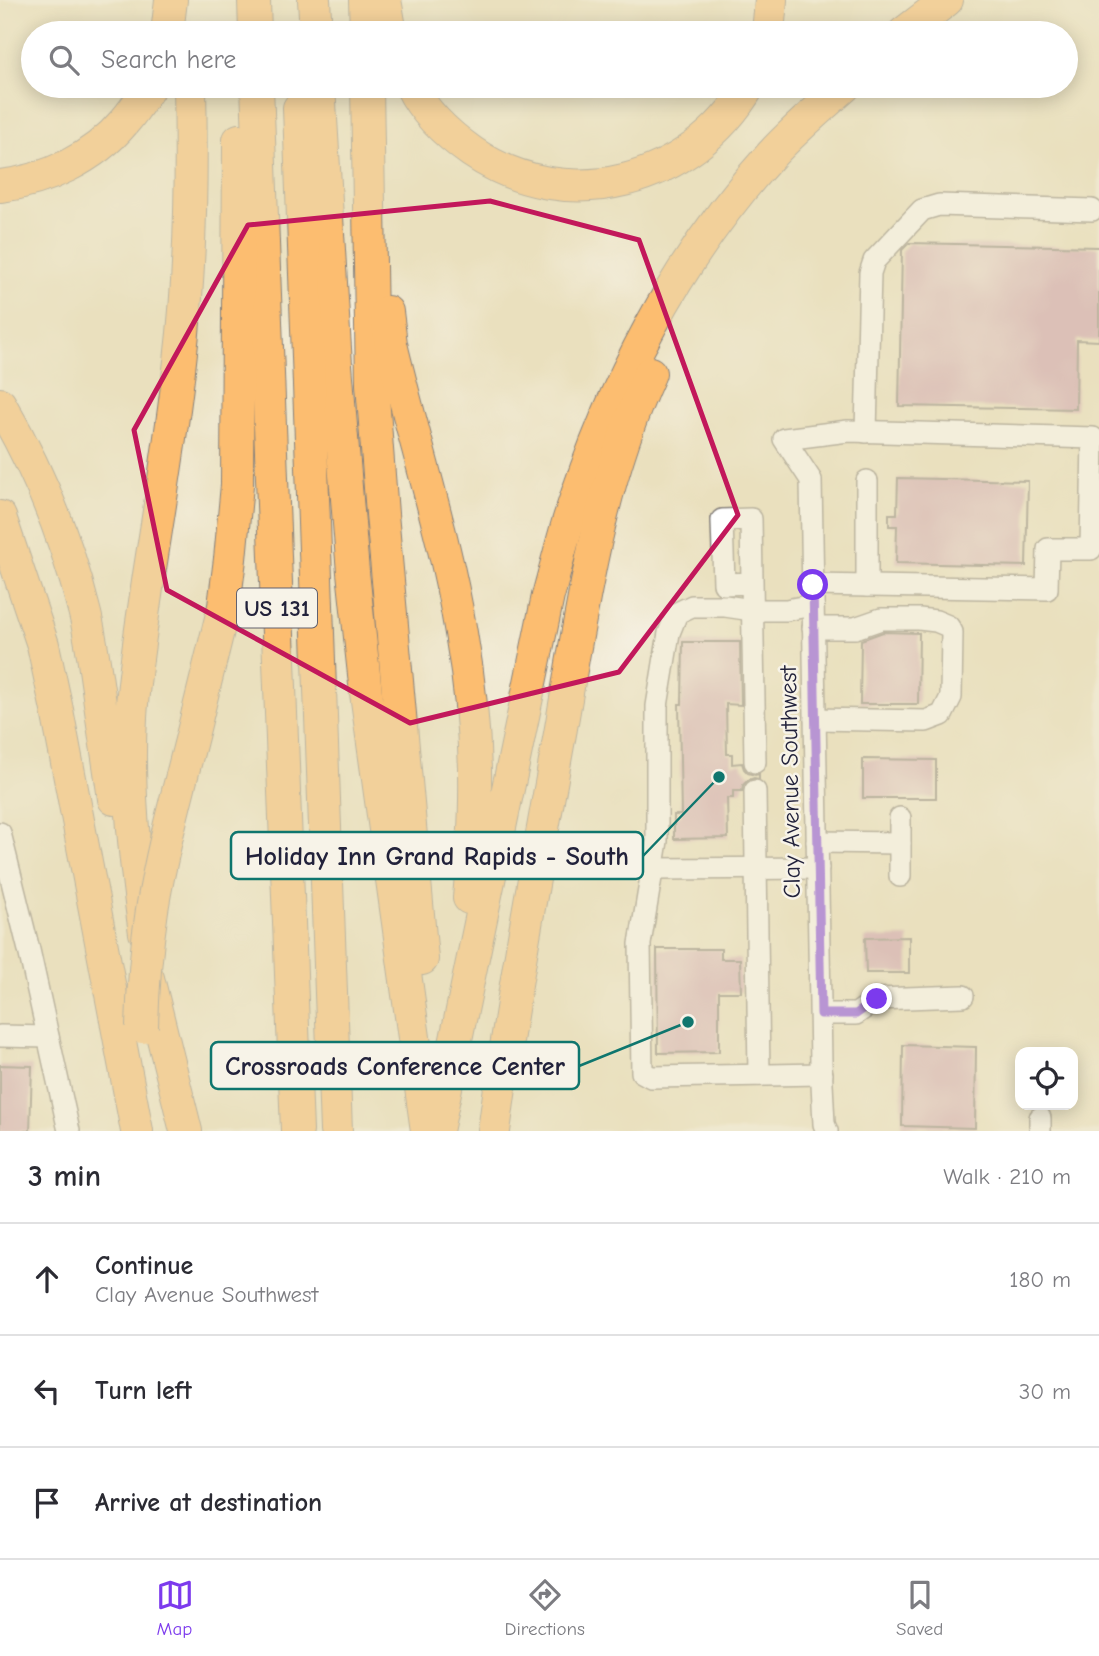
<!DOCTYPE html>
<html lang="en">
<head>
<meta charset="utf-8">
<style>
	body { margin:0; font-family:"Comic Neue",sans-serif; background:#f2f2f3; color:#2b2b33 }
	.controls { position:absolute; right:21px; bottom:21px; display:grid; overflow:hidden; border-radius:14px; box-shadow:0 4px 18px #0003 }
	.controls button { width:63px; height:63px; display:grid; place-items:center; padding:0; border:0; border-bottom:2px solid #e1e1e2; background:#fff; color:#2b2b33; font:35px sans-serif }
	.stop { position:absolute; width:21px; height:21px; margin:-16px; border:5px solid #7c3aed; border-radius:50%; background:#fff }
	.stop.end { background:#7c3aed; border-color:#fff; box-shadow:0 2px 7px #0008 }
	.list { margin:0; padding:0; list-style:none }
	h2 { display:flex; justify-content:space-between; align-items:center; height:91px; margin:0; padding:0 28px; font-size:30px }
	h2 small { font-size:23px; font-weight:400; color:#7c7c81 }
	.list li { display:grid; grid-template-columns:46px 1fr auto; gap:21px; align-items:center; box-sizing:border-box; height:112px; padding:0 28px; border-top:2px solid #e1e1e2 }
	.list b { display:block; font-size:26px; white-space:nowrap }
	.list p { margin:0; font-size:23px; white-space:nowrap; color:#7c7c81 }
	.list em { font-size:23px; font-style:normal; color:#7c7c81 }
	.icon { flex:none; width:38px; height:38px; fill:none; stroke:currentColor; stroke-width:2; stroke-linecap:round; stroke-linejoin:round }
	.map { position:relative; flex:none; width:1099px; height:1131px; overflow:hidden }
	.search { position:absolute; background:#fff; box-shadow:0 4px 18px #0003; left:21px; right:21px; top:21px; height:77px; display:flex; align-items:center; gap:18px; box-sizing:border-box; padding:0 24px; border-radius:38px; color:#7c7c81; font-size:26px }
	.sheet { height:427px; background:#fff }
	nav { display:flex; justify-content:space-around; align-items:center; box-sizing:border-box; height:98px; border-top:2px solid #e1e1e2; background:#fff; font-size:19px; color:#7c7c81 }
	nav a { display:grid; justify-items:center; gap:4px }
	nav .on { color:#7c3aed }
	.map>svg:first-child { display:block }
</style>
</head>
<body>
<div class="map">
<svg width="1099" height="1131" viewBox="0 0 1099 1131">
	<rect width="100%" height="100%" fill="#f7f3e8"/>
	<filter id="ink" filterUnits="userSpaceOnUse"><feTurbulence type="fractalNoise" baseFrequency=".0143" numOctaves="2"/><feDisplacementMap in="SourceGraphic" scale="14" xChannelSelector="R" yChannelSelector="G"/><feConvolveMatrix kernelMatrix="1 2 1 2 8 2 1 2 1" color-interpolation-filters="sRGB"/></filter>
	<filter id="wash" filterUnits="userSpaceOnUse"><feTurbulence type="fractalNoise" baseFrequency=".00686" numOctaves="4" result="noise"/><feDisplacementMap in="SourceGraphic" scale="28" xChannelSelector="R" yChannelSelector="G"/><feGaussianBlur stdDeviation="1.57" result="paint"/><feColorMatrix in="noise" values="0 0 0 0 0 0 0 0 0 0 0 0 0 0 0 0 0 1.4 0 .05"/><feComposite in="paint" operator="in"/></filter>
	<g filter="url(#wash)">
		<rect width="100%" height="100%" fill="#eae0be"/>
		<g id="blocks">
			<g fill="#cc9aaf">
				<polygon points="909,243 1099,247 1099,341 1077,340 1076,409 899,406 902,250"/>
				<polygon points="898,478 1028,481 1026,566 896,563 897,526 889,526 889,514 897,514"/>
				<polygon points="883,632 919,633 918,704 860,704 861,640"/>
				<polygon points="683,642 740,642 741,705 726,704 727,754 732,754 732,764 742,763 744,769 748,773 755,775 759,774 759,779 754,778 748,780 743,785 742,791 733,791 733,798 727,798 728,838 674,839 674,815 681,815 679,704 682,704"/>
				<polygon points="863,759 936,760 936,798 863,798"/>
				<polygon points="909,937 909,973 866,973 865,938"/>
				<polygon points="657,949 721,949 721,959 740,959 741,992 719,992 719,1052 658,1053"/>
				<polygon points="903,1045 976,1047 975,1128 902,1126"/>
				<polygon points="0,1065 32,1066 30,1131 0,1131"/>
			</g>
		</g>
	</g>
	<g filter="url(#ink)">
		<use href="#blocks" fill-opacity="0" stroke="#86817c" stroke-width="2"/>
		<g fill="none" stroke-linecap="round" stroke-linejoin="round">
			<defs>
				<g id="minor">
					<polyline points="866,432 870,273 874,261 922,210 939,205 1092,210"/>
					<polyline points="867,481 867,586"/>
					<path d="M752,583L724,584L722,520L751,519C752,600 753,681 755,762"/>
					<polyline points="813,585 1047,589 1048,549 1091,549 1093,438 848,431 784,439 811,480 821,1063 824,1124 827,1131"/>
					<polyline points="813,605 786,610 752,610 725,606 692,606 677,613 669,633 657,706 657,841 640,944 642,1072 651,1077 822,1074"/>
					<polyline points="813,628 855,628 881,619 919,619 936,621 948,626 952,632 951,697 942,715 926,721 815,719"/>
					<polyline points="755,791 759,1075"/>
					<polyline points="900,818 900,876"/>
					<polyline points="0,833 29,950 69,1131"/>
					<polyline points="817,842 900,843"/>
					<polyline points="653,869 818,868"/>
					<polyline points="821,1014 856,1014 877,999 963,996"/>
					<polyline points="0,1036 48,1037"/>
					<polyline points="1040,1131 1040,1118"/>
				</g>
				<g id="highway">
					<polyline points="254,0 255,33"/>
					<polyline points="314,0 316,33"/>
					<polyline points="365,0 366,33"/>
					<polyline points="385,0 391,33"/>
					<polyline points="167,33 171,0"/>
					<polyline points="768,33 771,0"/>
					<polyline points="904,33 947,0"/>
					<polyline points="257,86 297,1131"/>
					<polyline points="319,86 336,365 353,572 366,693 427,1131"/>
					<polyline points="367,86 372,384 382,514 422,959"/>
					<path d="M411,86C424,113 448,135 472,152C567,217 692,183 749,86"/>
					<polyline points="299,108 336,1131"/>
					<path d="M0,186C46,181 94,158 124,122C134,111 142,98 150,86"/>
					<path d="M387,312L391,344C414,441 445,536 461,633C469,678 474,725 475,771C476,813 473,855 469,898"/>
					<path d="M0,404C38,469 66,538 84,610C91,636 94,663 98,689C103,726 109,763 114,799"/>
					<polyline points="0,517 43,645 57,710 137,1131"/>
					<polyline points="198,712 224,606 230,559 237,485 239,140"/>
					<path d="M145,933C135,861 127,790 131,717C134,670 142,623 149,575C160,504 172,433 180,361C191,270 192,177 190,86"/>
					<polyline points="148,978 186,1131"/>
					<path d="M437,1131L548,596C555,571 561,545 569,519C611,387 677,258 771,155C794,130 820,108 845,86"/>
					<path d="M494,1131C512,996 537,862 561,728C582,607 599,485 650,373"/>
				</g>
			</defs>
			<use href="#minor" stroke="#86817c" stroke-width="24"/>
			<use href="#highway" stroke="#86817c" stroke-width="34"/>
			<use href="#minor" stroke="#fff" stroke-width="21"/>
			<use href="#highway" stroke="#fcbd6f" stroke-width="32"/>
			<defs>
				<path id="highway-bridge" d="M142,1027C143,987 146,949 152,910C163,843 182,778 198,712"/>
			</defs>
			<use href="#highway-bridge" stroke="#86817c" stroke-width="34" stroke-linecap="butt"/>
			<use href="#highway-bridge" stroke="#fcbd6f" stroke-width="32"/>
		</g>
	</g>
	<g fill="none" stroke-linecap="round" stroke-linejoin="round" filter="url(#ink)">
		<polyline stroke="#7c3aed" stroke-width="9" points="813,585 821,1014 856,1014 877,999"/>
	</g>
	<path d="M0 0H1099V1131H0ZM490,201L639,240L738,515L619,672L410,723L167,590L134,430L248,225Z" fill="#eae0be" fill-opacity=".55" fill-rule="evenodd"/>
	<path fill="none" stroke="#c2185b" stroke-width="5" stroke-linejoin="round" d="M490,201L639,240L738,515L619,672L410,723L167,590L134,430L248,225Z"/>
	<g text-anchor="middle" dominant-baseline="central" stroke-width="5" stroke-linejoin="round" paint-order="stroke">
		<rect fill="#f7f3e8" stroke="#62616f" stroke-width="2" x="237" y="588.5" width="80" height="39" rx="5"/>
		<g font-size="23" font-weight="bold" fill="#22223b">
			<text x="277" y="608">US 131</text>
		</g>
		<g font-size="24" fill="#22223b" stroke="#f7f3e8">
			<text transform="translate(790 782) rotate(-91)">Clay Avenue Southwest</text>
		</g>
	</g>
	<path fill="none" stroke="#0f766e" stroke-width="2.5" d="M719 777L643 856M688 1022L579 1066"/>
	<g fill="#0f766e" stroke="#f7f3e8" stroke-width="2.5">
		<circle cx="719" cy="777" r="7"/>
		<circle cx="688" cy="1022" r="7"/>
	</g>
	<g fill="#f7f3e8" stroke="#0f766e" stroke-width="2.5">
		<rect x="231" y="832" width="412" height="47" rx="7"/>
		<rect x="211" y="1042" width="368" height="47" rx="7"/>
	</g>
	<g font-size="26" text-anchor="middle" font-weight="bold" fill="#22223b">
		<text x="437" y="865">Holiday Inn Grand Rapids - South</text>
		<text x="395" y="1075">Crossroads Conference Center</text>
	</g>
</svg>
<div class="controls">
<button><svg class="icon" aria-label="locate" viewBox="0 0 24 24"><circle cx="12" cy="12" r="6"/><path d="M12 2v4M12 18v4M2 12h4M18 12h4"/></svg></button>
</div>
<div class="stop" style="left:813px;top:585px"></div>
<div class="stop end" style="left:877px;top:999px"></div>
<div class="search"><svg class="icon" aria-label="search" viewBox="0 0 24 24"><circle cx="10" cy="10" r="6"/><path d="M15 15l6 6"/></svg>Search here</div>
</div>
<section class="sheet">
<h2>3 min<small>Walk · 210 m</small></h2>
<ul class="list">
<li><svg class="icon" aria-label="ahead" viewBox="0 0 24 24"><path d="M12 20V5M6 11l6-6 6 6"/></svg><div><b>Continue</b><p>Clay Avenue Southwest</p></div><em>180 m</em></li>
<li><svg class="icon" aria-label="left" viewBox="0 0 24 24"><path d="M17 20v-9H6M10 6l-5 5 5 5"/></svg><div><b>Turn left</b></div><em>30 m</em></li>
<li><svg class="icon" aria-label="arrive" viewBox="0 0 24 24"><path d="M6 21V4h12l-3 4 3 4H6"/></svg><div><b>Arrive at destination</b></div></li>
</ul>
</section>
<nav>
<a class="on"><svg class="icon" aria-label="map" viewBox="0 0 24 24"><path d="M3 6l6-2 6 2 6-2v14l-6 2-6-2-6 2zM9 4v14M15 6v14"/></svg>Map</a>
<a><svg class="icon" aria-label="directions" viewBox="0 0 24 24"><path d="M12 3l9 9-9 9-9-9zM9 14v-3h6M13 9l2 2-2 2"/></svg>Directions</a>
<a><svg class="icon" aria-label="saved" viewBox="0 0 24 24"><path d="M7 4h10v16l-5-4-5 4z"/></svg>Saved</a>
</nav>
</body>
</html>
